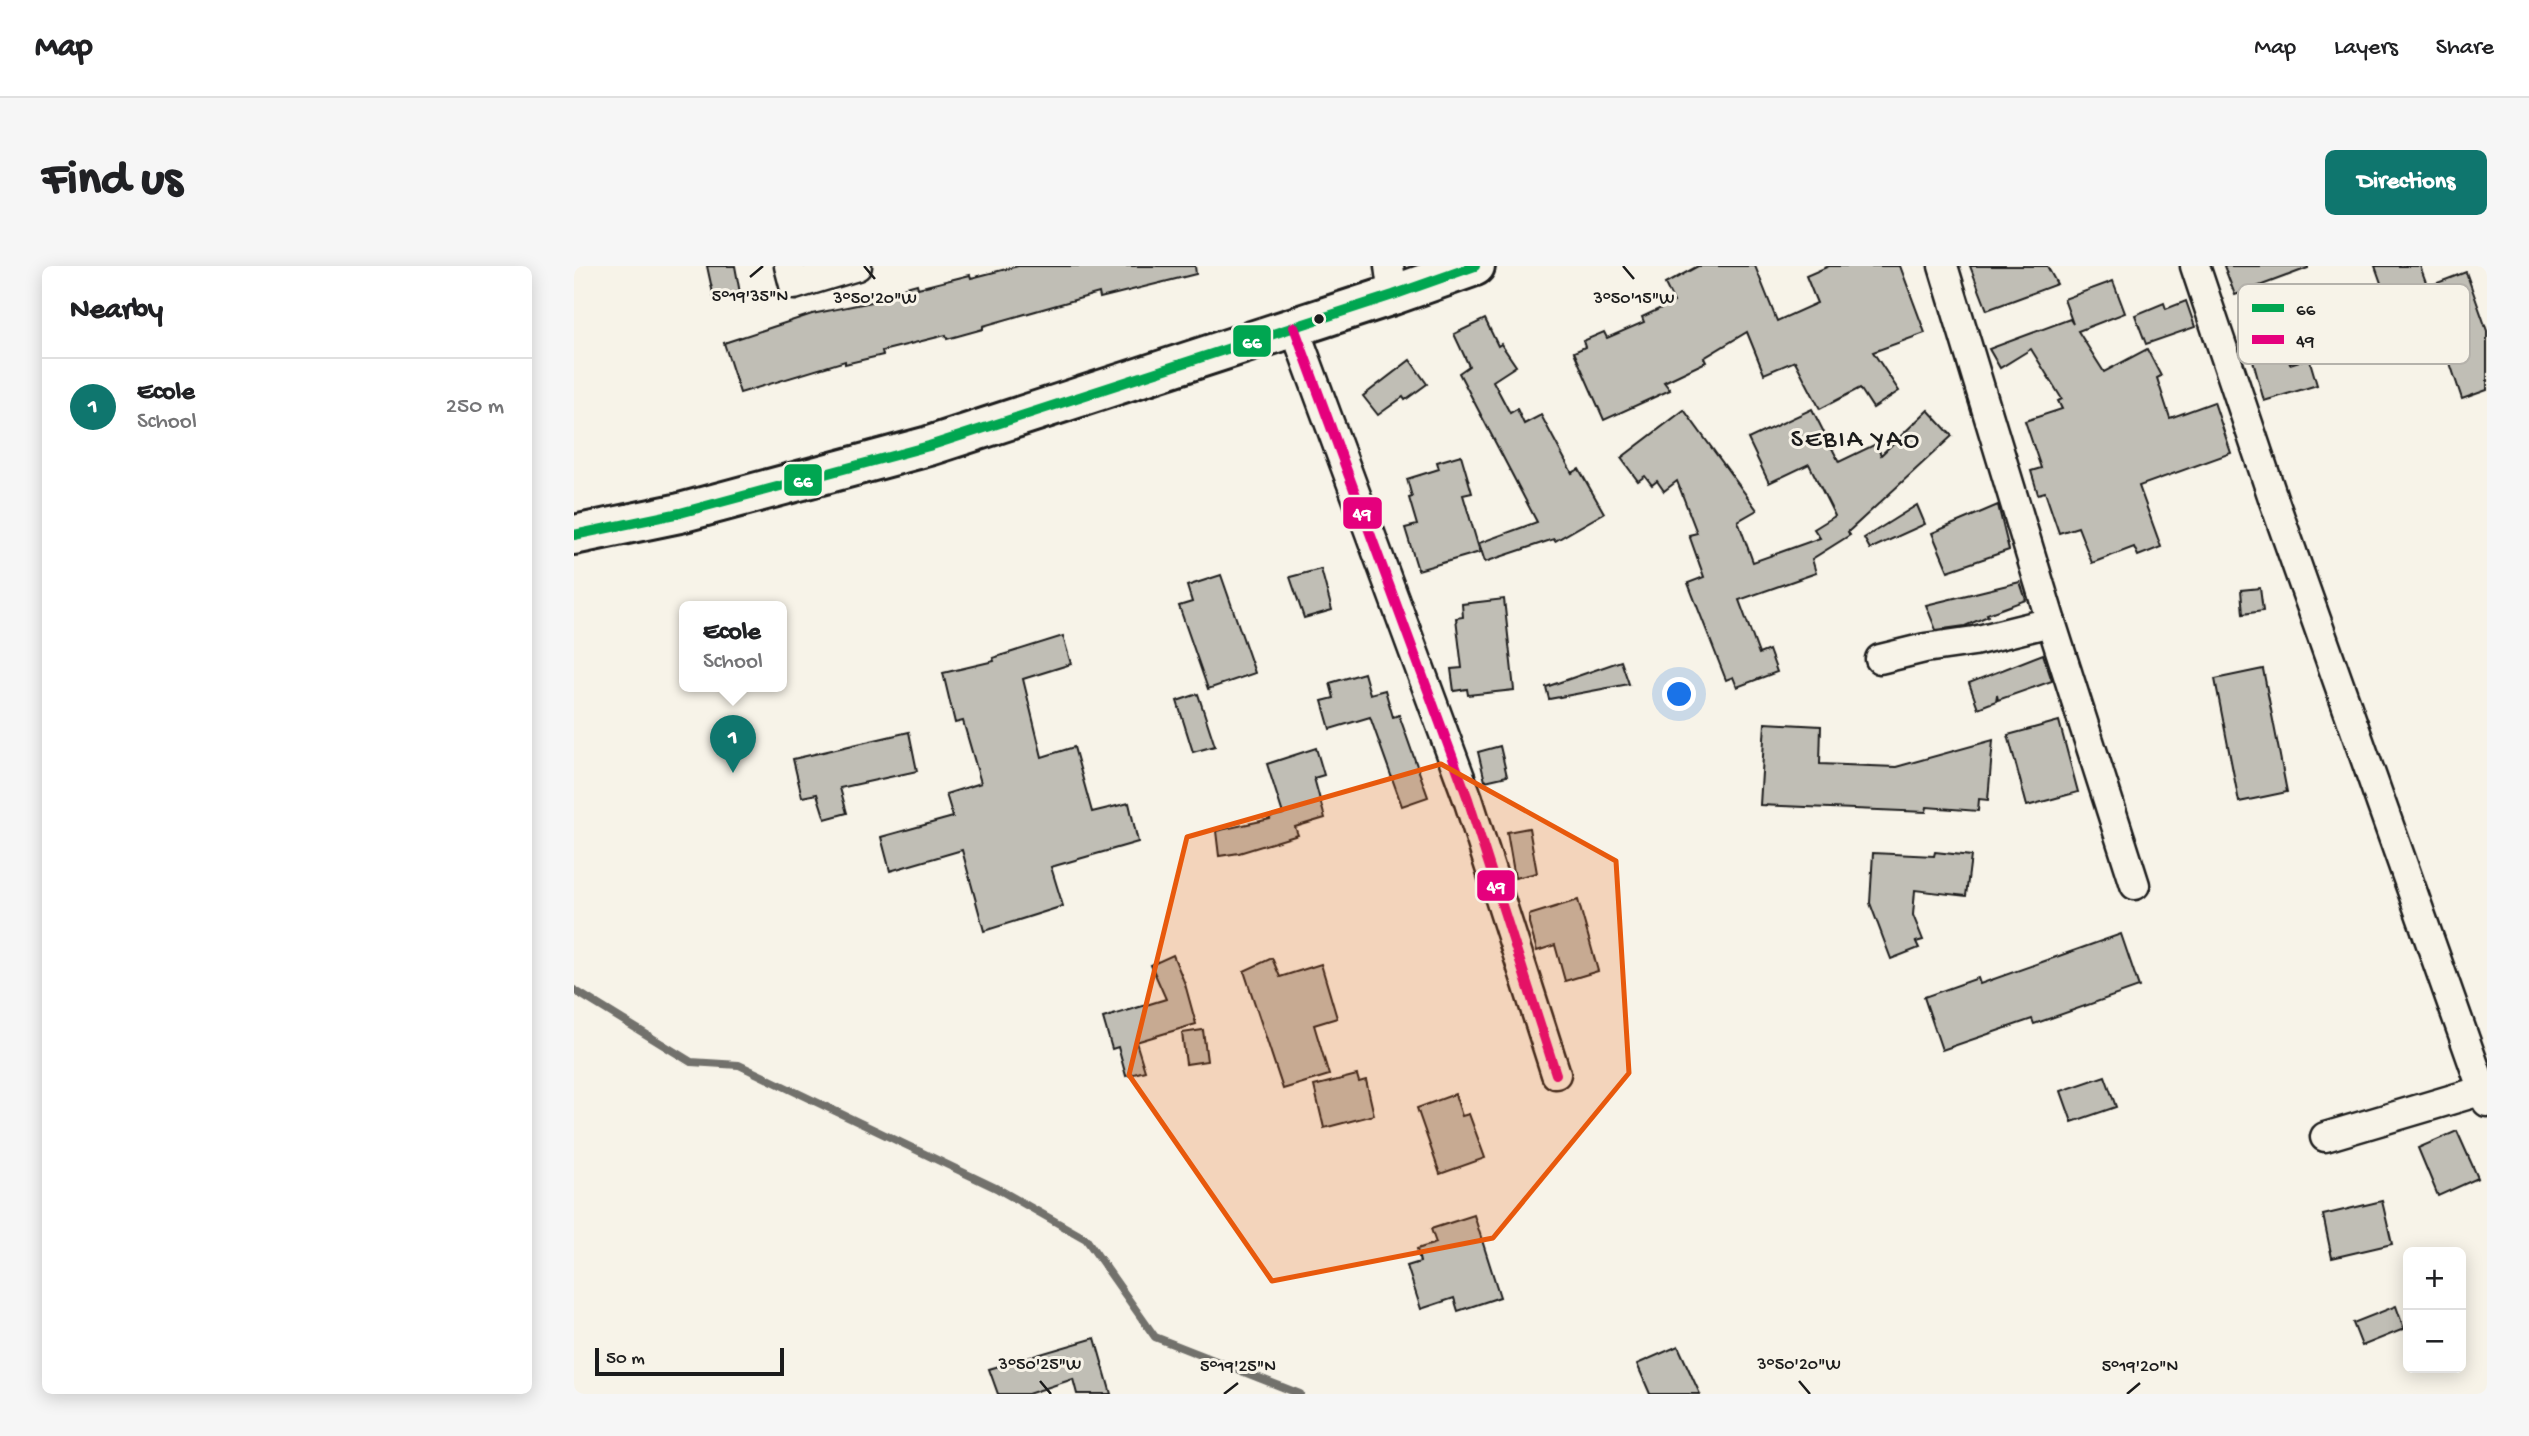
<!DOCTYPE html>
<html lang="en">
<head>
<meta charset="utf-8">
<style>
	body { margin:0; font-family:"Gochi Hand",sans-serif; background:#f6f6f6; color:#202124 }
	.controls { position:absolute; right:21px; bottom:21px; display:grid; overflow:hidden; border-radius:10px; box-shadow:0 4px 18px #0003 }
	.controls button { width:63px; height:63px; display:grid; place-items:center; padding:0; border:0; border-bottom:2px solid #e0e0e0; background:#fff; color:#202124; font:35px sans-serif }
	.scale { position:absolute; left:21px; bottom:18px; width:189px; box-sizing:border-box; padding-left:7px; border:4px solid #1c1c1c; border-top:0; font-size:19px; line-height:24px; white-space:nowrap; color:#1c1c1c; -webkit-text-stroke:5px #f7f3e8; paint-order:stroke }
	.you { position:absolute; left:1106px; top:429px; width:24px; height:24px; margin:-18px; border:5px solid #fff; border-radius:50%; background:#1a73e8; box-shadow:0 0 0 10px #1a73e833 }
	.badge { display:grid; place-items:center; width:46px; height:46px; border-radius:50%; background:#0f766e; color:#fff; font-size:23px; font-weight:700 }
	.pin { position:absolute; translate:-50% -58px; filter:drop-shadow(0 2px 4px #0008) }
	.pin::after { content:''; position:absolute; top:37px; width:24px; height:21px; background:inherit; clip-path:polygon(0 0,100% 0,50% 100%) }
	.popup { position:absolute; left:105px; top:335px; width:108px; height:91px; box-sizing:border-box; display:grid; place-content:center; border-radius:10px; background:#fff; filter:drop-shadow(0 2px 5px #0005); font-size:23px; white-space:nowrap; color:#757577 }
	.popup b { font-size:26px; color:#202124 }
	.popup::after { content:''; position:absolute; left:50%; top:100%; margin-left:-14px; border:14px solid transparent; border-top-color:#fff }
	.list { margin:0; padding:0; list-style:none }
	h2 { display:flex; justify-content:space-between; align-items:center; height:91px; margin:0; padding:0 28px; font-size:30px }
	h2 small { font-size:23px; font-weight:400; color:#757577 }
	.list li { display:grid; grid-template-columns:46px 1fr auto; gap:21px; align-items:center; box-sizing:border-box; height:98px; padding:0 28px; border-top:2px solid #e0e0e0 }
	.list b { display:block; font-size:26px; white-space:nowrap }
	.list p { margin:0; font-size:23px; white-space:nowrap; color:#757577 }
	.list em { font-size:23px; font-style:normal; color:#757577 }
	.map { position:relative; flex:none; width:1913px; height:1128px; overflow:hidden; border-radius:10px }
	header { display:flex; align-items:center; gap:42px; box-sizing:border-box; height:98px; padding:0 35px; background:#fff; border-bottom:2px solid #e0e0e0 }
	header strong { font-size:33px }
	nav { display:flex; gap:38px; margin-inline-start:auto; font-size:24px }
	.intro { display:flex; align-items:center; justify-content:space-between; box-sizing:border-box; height:168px; padding:0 42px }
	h1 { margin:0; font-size:49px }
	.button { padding:18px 32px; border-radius:10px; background:#0f766e; color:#fff; font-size:24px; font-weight:700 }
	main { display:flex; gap:42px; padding:0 42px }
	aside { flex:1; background:#fff; border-radius:10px; box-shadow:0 4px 18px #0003 }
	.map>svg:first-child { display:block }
</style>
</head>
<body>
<header>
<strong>Map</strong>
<nav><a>Map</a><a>Layers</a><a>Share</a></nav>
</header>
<div class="intro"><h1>Find us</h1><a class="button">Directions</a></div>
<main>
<aside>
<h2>Nearby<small></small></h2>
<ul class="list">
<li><span class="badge">1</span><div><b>Ecole</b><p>School</p></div><em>250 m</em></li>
</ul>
</aside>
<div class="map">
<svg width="1913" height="1128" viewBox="0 0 1913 1128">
	<rect width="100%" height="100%" fill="#f7f3e8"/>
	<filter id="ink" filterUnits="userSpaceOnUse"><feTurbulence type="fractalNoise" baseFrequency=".0143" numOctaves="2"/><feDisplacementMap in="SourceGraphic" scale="14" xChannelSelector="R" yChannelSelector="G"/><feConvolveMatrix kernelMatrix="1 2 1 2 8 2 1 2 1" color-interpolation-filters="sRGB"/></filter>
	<g filter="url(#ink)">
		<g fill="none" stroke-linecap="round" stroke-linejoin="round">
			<polyline stroke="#72716c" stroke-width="8" points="0,724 117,796 165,799 424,923 512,973 581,1071 726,1128"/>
		</g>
		<g fill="#c0beb5" stroke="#1c1c1c" stroke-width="2">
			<polygon points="133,0 161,0 166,27 140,32"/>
			<polygon points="444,0 621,0 622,8 526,32 525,27 409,60 409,63 373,73 372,69 308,85 309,89 271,98 271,95 166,127 150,77 238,48 308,34 307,28 343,18 344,22 396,9 397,12"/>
			<polygon points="1124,0 1181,0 1203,55 1243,37 1232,10 1255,0 1326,0 1351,67 1299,86 1325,125 1299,142 1286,122 1246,143 1221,95 1190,108 1173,66 1130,92 1132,96 1090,116 1096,124 1030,154 1000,86 1011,81 1009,75 1030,66 1033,72 1070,56 1068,51 1100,36 1091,18"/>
			<polygon points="1396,0 1473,0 1483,18 1413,44"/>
			<polygon points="1650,0 1734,0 1734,2 1661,29"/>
			<polygon points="1801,0 1846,0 1853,19 1813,34"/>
			<polygon points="1892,6 1913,65 1913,124 1888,133 1874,91 1877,90 1850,22"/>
			<polygon points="1539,15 1551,47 1504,65 1530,106 1573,83 1587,110 1583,112 1596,152 1640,136 1657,187 1565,220 1587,281 1564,290 1560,281 1518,297 1504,261 1485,267 1471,226 1464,228 1457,205 1467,202 1451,155 1488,143 1484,135 1488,133 1457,83 1426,102 1415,83 1496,53 1499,58 1490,33"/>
			<polygon points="1612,35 1621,61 1572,78 1561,49 1590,37 1592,43"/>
			<polygon points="911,53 924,80 927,78 942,100 919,115 936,147 943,143 950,158 967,149 998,207 1005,203 1030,247 981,275 980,273 911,296 905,277 963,256 885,107 895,100 880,68"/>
			<polygon points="1713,88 1716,98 1735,92 1743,119 1690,135 1679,95 1698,89 1699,92"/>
			<polygon points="836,94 853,118 831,134 829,131 804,149 789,130"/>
			<polygon points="1238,143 1265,196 1302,178 1307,189 1354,144 1378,170 1274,266 1276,269 1238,293 1242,307 1165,334 1185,388 1195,384 1203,406 1163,421 1159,411 1152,414 1114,317 1130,311 1115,269 1123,267 1103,215 1090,225 1083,215 1078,219 1071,210 1064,215 1047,192 1110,144 1183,244 1164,255 1179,296 1246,272 1240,263 1261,250 1235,198 1195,217 1174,173"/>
			<polygon points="887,189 898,227 889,229 906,286 844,304 831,262 843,259 835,232 838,231 833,213 865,203 863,196"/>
			<polygon points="1343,239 1351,258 1296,283 1290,272"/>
			<polygon points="1424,239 1435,284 1374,305 1358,267"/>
			<polygon points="747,303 758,344 730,352 716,311"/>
			<polygon points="647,309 681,407 634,423 605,340 618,336 613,320"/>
			<polygon points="1446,316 1452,334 1413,348 1414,350 1391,360 1362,364 1352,339"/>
			<polygon points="1686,322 1689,345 1669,348 1667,324"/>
			<polygon points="930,333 940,424 894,429 893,423 880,425 877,403 888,402 882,352 889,351 888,338"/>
			<polygon points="489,370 497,398 449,413 468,491 500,481 518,546 555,537 564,576 477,601 489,640 410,665 388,584 316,605 307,571 379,551 372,528 407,517 389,455 381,457 369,407 420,395 419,392"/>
			<polygon points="1469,388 1478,415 1424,434 1423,429 1422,435 1404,442 1395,417"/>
			<polygon points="1047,395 1055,418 975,433 972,421"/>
			<polygon points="1689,403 1713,526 1665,536 1641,413"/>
			<polygon points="790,407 796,428 811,424 819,451 825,449 854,531 828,540 796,451 756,463 748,435 760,432 756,417"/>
			<polygon points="624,428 641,480 619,486 603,435"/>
			<polygon points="1485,455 1504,526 1453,540 1434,469"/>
			<polygon points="1191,457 1247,460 1246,498 1322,501 1419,474 1414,534 1405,533 1404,545 1353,541 1352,546 1186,539"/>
			<polygon points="335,466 343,505 266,522 273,547 251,553 243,528 228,531 219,493"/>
			<polygon points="926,480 933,510 911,515 904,486"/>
			<polygon points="742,482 750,509 740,512 751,552 721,561 724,569 665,587 645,590 642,565 696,553 695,551 709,548 693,498"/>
			<polygon points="955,562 963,607 941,612 933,566"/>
			<polygon points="1361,586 1397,590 1392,630 1341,624 1339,649 1349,674 1342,676 1345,682 1317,693 1296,637 1299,587 1360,590"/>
			<polygon points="1004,634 1024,705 991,715 981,679 963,685 955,657 955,649"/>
			<polygon points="1547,668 1565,721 1460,758 1458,753 1368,784 1350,731 1404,712 1406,718"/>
			<polygon points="599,689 611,718 622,758 562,776 571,805 552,810 544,781 538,783 529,752 592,733 577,699"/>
			<polygon points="698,692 706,711 747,698 763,752 740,759 755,809 709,823 670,705"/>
			<polygon points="629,764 633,795 612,798 608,767"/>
			<polygon points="783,809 785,816 792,814 800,849 750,862 740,820"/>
			<polygon points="1531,810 1542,841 1498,856 1487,825"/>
			<polygon points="881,828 888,850 895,848 911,892 866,908 843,842"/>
			<polygon points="1883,865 1904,912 1864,930 1844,882"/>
			<polygon points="1808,935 1818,978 1758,992 1749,949"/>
			<polygon points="900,949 926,1031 884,1045 880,1032 847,1043 833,1000 846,996 843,983 862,977 857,963"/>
			<polygon points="1822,1040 1830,1063 1788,1080 1779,1057"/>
			<polygon points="521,1072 537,1128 503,1128 499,1113 454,1128 424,1128 415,1103"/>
			<polygon points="1104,1080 1126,1128 1076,1128 1063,1098"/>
		</g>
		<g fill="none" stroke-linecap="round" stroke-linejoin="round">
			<defs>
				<g id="street">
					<polyline points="215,0 220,19 283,0"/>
					<polyline points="815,0 819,29"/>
					<polyline points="1369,0 1477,356 1561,619"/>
					<polyline points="1621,0 1700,235 1913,836"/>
					<polyline points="720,61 894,533 982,808"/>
					<polyline points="1306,393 1351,382 1400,375 1477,356"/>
					<polyline points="1751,871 1913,823"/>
				</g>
				<polyline id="secondary" points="0,269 106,247 355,180 819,29 901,0"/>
			</defs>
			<use href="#street" stroke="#1c1c1c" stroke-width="33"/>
			<use href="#secondary" stroke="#1c1c1c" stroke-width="44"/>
			<use href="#street" stroke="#f7f3e8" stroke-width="28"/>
			<use href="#secondary" stroke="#f7f3e8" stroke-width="38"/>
			<defs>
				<polyline id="bus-1" points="0,269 106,247 355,180 819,29 901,0"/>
				<polyline id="bus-2" points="720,61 894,533 982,808"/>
			</defs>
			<use href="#bus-1" stroke="#f7f3e8" stroke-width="16"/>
			<use href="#bus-2" stroke="#f7f3e8" stroke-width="16"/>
			<use href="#bus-1" stroke="#00a651" stroke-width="10"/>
			<use href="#bus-2" stroke="#e5007d" stroke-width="10"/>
		</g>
	</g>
	<path fill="#e8590c" fill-opacity="0.2" stroke="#e8590c" stroke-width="5" stroke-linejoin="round" d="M867,498L1042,595L1055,807L919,972L698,1015L555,809L613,571Z"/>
	<path fill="none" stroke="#1c1c1c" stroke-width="2.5" d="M290,0L301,13M1049,0L1060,13M176,11L189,0M466,1115L477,1128M1225,1115L1236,1128M650,1128L664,1117M1553,1128L1566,1117"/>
	<circle fill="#1c1c1c" stroke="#f7f3e8" stroke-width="2.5" cx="745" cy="53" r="6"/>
	<g text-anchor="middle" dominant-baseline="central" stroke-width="6" stroke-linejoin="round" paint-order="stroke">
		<g font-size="26" letter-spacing="2" fill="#1c1c1c" stroke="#f7f3e8">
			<text x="1282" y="175">SEBIA YAO</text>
		</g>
	</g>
	<rect x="1664" y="18" width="232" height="80" rx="10" fill="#f7f3e8" stroke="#b5b2ab" stroke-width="2"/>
	<rect x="1678" y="38" width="32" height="8" fill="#00a651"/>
	<rect x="1678" y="69" width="32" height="9" fill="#e5007d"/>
	<g font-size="19" fill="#1c1c1c">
		<text x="1722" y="49">66</text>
		<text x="1722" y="80">49</text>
	</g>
	<g font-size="18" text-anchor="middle" fill="#1c1c1c" stroke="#f7f3e8" stroke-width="6" stroke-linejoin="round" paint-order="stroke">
		<text x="176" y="35">5°19'35"N</text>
		<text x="301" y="37">3°50'20"W</text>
		<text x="1060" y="37">3°50'15"W</text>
		<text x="466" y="1103">3°50'25"W</text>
		<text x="1225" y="1103">3°50'20"W</text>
		<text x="664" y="1105">5°19'25"N</text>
		<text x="1566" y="1105">5°19'20"N</text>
	</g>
	<g stroke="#f7f3e8" stroke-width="2.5">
		<rect x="658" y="58" width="40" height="34" rx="7" fill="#00a651"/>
		<rect x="209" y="197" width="40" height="34" rx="7" fill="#00a651"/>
		<rect x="768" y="230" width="41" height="34" rx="7" fill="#e5007d"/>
		<rect x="902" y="603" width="40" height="33" rx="7" fill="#e5007d"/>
	</g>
	<g font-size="19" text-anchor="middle" font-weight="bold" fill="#fff">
		<text x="678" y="82">66</text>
		<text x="229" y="221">66</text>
		<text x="788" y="253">49</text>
		<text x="922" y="626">49</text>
	</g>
</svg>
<div class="controls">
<button>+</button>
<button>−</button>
</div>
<div class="scale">50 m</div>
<div class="you"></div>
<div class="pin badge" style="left:159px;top:507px">1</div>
<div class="popup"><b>Ecole</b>School</div>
</div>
</main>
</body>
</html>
